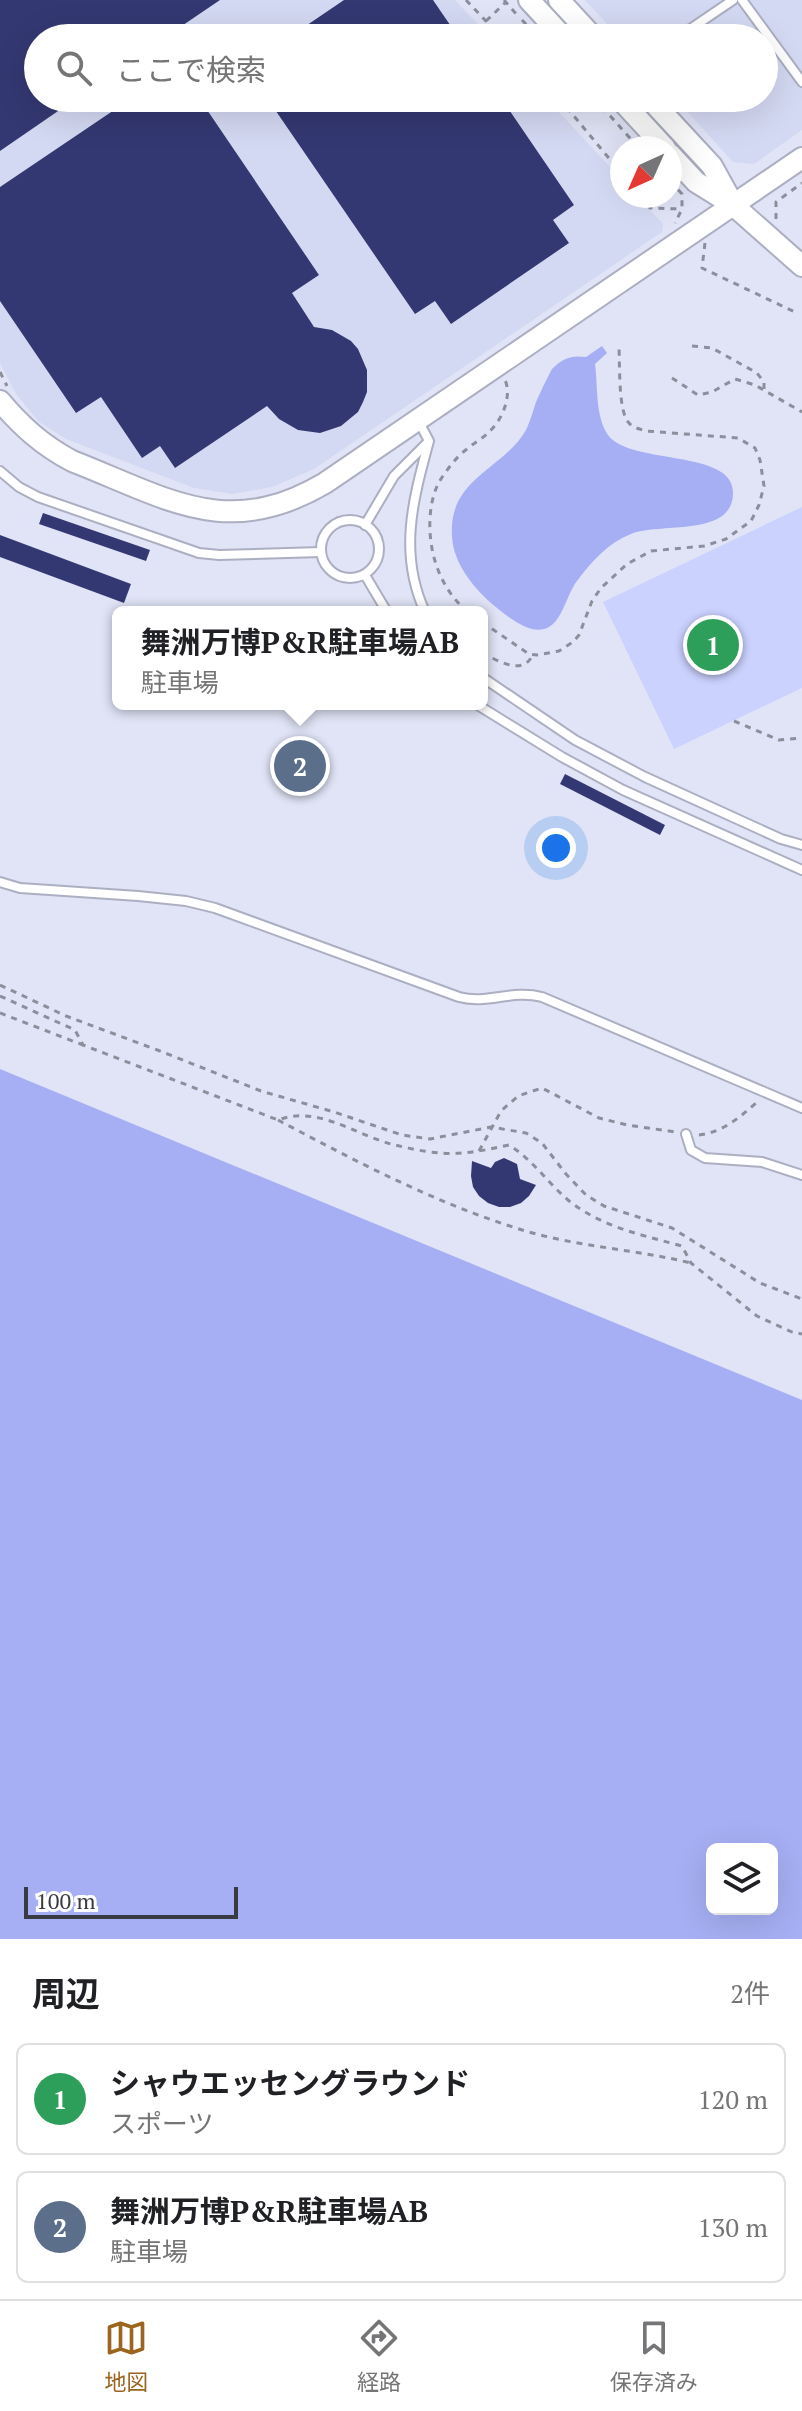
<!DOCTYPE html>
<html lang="ja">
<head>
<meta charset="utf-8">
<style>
	body { margin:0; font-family:"PT Serif","Noto Sans JP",serif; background:#f2f2f2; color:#202124 }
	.controls { position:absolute; right:24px; bottom:24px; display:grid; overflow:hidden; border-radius:12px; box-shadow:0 8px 32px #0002 }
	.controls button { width:72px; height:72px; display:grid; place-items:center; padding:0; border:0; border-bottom:2px solid #e0e0e0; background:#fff; color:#202124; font:40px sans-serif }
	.compass { position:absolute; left:610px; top:136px; width:72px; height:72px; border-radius:50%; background:#fff; box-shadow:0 8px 32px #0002; rotate:225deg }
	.scale { position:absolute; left:24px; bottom:20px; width:214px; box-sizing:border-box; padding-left:8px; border:4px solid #393b42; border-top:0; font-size:22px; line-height:28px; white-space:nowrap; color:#393b42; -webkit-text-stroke:6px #fff; paint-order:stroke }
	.you { position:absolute; left:556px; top:848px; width:28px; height:28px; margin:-20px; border:6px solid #fff; border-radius:50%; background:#1a73e8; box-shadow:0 0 0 12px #1a73e833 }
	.badge { display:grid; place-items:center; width:52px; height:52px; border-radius:50%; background:#9b651f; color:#fff; font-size:26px; font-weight:700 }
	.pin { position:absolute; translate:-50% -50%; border:4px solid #fff; box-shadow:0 2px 8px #0006 }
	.popup { position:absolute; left:112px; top:606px; width:376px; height:104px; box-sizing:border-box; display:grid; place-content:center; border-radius:12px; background:#fff; filter:drop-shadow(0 2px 6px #0005); font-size:26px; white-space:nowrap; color:#757577 }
	.popup b { font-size:30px; color:#202124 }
	.popup::after { content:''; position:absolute; left:50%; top:100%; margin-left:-16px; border:16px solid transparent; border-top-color:#fff }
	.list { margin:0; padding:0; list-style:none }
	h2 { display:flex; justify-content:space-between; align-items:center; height:104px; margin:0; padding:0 32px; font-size:34px }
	h2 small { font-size:26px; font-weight:400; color:#757577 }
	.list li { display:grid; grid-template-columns:52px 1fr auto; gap:24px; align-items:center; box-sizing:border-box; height:112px; margin:0 16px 16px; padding:0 16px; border:2px solid #e0e0e0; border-radius:12px }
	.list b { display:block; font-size:30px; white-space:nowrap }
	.list p { margin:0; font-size:26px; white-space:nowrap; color:#757577 }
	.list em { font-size:26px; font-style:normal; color:#757577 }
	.icon { flex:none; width:44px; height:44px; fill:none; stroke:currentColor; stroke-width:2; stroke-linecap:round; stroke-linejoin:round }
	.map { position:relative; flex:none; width:802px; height:1939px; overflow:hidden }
	.search { position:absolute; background:#fff; box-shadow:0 8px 32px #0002; left:24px; right:24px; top:24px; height:88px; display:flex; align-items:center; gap:20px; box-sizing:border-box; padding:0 28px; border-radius:44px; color:#757577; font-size:30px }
	.sheet { height:360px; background:#fff }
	nav { display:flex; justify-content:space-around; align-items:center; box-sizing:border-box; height:112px; border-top:2px solid #e0e0e0; background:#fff; font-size:22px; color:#757577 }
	nav a { display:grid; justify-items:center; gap:4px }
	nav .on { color:#9b651f }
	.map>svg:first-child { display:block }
</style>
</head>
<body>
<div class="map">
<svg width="802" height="1939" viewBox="0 0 802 1939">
	<rect width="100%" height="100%" fill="#e0e4f6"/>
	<g fill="#d4d9f3">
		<polygon points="0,0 455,0 491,38 38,38 38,98 546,98 622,180 622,196 637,196 663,224 662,232 314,469 272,487 232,494 194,488 66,439 39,422 16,394 0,363"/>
		<polygon points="585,0 802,0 802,130 754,164 733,162 675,98 764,98 764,38 620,38"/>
	</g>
	<polygon fill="#cbd2fe" points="802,507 802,688 674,749 603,602"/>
	<g fill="#a6aff3" fill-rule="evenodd">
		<path d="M602,346L607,353L595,364C598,386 595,416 608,435C629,465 733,449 733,492C734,538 660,522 631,534C608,543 592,561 577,581C566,595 562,625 544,629C527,634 503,613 491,603C472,586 453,562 452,536C448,478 504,469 526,430C530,422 533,411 536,402C541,391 546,380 552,369C563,358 571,355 586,357Z"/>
		<path d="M0,1069L802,1400V1939H0ZM712,1849H772V1909H712Z"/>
	</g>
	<g fill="#343872">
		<polygon points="0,0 220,0 164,38 38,38 38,98 77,98 0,151"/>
		<polygon points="344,0 433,0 459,38 288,38"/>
		<polygon points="132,98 199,98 319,275 292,293 314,327 332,330 351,341 358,349 367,370 367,392 363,402 358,412 341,426 320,433 298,430 279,419 267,406 175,468 160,446 142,458 101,397 76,413 0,301 0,187"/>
		<polygon points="267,98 501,98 574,205 553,220 569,243 451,324 435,301 415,314"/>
		<polygon points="43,513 150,550 146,561 39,524"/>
		<polygon points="0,535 131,584 124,603 0,557"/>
		<polygon points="565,774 665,825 660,835 560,784"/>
		<polygon points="504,1158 517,1164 520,1179 536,1185 529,1196 521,1203 510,1207 499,1207 488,1203 479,1196 473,1187 471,1176 472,1161 491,1168 495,1162"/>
	</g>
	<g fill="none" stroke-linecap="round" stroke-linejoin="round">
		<defs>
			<g id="service">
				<polyline points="742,0 802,82"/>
				<polyline points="677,38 733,0"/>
				<path d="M418,420L429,441C413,500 398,553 425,612"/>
				<polyline points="0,471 19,487 38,497 199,553 219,555 321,552"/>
				<circle cx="350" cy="549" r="29"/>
				<polyline points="365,525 394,476 427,443"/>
				<polyline points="365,575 387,612"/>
				<polyline points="482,677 575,740 645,777 781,839 802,845"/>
				<polyline points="476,704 562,757 623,790 802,870"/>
				<path d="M0,882L20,888L138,896L186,901L215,908L459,997C488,1005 511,989 542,997L802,1108"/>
				<polyline points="686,1134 691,1150 705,1158 762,1162 802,1175"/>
			</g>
			<g id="tertiary">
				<polyline points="529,0 564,38"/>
				<polyline points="559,0 594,38"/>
				<polyline points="619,98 665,148"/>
				<polyline points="649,98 712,166 733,204"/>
				<polyline points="670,154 696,182 733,205 802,266"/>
				<path d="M0,401C21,426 42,445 72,461C167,498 227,541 325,483L802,158"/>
			</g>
		</defs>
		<use href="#service" stroke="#acafc1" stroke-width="12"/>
		<use href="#tertiary" stroke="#acafc1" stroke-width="24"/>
		<g stroke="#8c8f9b" stroke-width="3" stroke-dasharray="6 6" stroke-linecap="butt">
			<polyline points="466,0 502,38"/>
			<polyline points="504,0 517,15"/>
			<polyline points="522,20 539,38"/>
			<polyline points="486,21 506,2"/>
			<polyline points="559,98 622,174"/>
			<polyline points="594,98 639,148"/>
			<polyline points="567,107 570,98"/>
			<polyline points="670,181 682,194 682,209 675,223"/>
			<polyline points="640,196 650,208 682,209"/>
			<polyline points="776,219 776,202 802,183"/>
			<polyline points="705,243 702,268 797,313"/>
			<polyline points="692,346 712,348 757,373 764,382 764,390"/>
			<polyline points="0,372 7,386"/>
			<polyline points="672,378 698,395 712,392 735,379 755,385 802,412"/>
			<path d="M468,612C452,599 441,581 435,561C428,538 427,505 439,482C446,471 456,457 467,449C475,442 484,438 491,430C503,418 512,395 505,380"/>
			<path d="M482,622L529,654L537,655L559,651L573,642L579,635L592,601L601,588L627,564L651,551L704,546L726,539L751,521L759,505L764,486L760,460L755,448L738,438L646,431C640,429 633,428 629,423C618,412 620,365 619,348"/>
			<path d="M482,653C497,660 520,675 531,658L529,655"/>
			<polyline points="734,721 779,740 802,738"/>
			<polyline points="0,985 66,1016 160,1051 261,1091 334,1112 402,1135 430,1139 491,1127 526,1133 542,1143 566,1174 586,1195 604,1206 672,1228 760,1283 802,1299"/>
			<path d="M0,996L75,1030L83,1045L278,1120C317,1105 354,1134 391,1144C407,1148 425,1152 440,1153C463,1155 486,1150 509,1145C533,1160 547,1182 568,1200C601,1227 642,1235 682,1246L691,1263L757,1316L792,1332L802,1334"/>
			<polyline points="0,1013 83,1045"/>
			<path d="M278,1120C359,1163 441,1206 529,1232C582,1247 638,1250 691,1263"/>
			<path d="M699,1135C723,1132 739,1118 757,1102"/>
			<polyline points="479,1151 501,1111 518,1096 542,1088 599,1118 627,1125 676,1132"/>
		</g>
		<use href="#service" stroke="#fff" stroke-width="8"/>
		<use href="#tertiary" stroke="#fff" stroke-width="20"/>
	</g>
</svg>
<div class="controls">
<button><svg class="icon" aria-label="layers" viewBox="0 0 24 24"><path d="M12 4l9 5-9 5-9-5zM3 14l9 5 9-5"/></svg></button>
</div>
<svg class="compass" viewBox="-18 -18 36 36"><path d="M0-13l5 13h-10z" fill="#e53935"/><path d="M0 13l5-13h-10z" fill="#757577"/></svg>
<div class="scale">100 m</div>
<div class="you"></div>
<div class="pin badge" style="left:713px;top:645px;background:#2e9e5b">1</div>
<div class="pin badge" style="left:300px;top:766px;background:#5c6f8a">2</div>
<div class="popup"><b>舞洲万博P&amp;R駐車場AB</b>駐車場</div>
<div class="search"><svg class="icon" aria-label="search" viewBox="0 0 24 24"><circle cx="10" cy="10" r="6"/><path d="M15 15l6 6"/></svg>ここで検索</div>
</div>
<section class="sheet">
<h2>周辺<small>2件</small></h2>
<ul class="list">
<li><span class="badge" style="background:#2e9e5b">1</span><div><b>シャウエッセングラウンド</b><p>スポーツ</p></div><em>120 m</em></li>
<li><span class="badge" style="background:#5c6f8a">2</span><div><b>舞洲万博P&amp;R駐車場AB</b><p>駐車場</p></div><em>130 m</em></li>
</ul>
</section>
<nav>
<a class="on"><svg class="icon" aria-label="map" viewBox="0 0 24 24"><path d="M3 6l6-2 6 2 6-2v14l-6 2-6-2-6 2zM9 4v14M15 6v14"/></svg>地図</a>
<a><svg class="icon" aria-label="directions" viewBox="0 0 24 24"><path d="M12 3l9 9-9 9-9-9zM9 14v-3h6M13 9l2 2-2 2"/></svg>経路</a>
<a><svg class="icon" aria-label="saved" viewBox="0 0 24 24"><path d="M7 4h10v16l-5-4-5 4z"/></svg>保存済み</a>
</nav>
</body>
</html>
